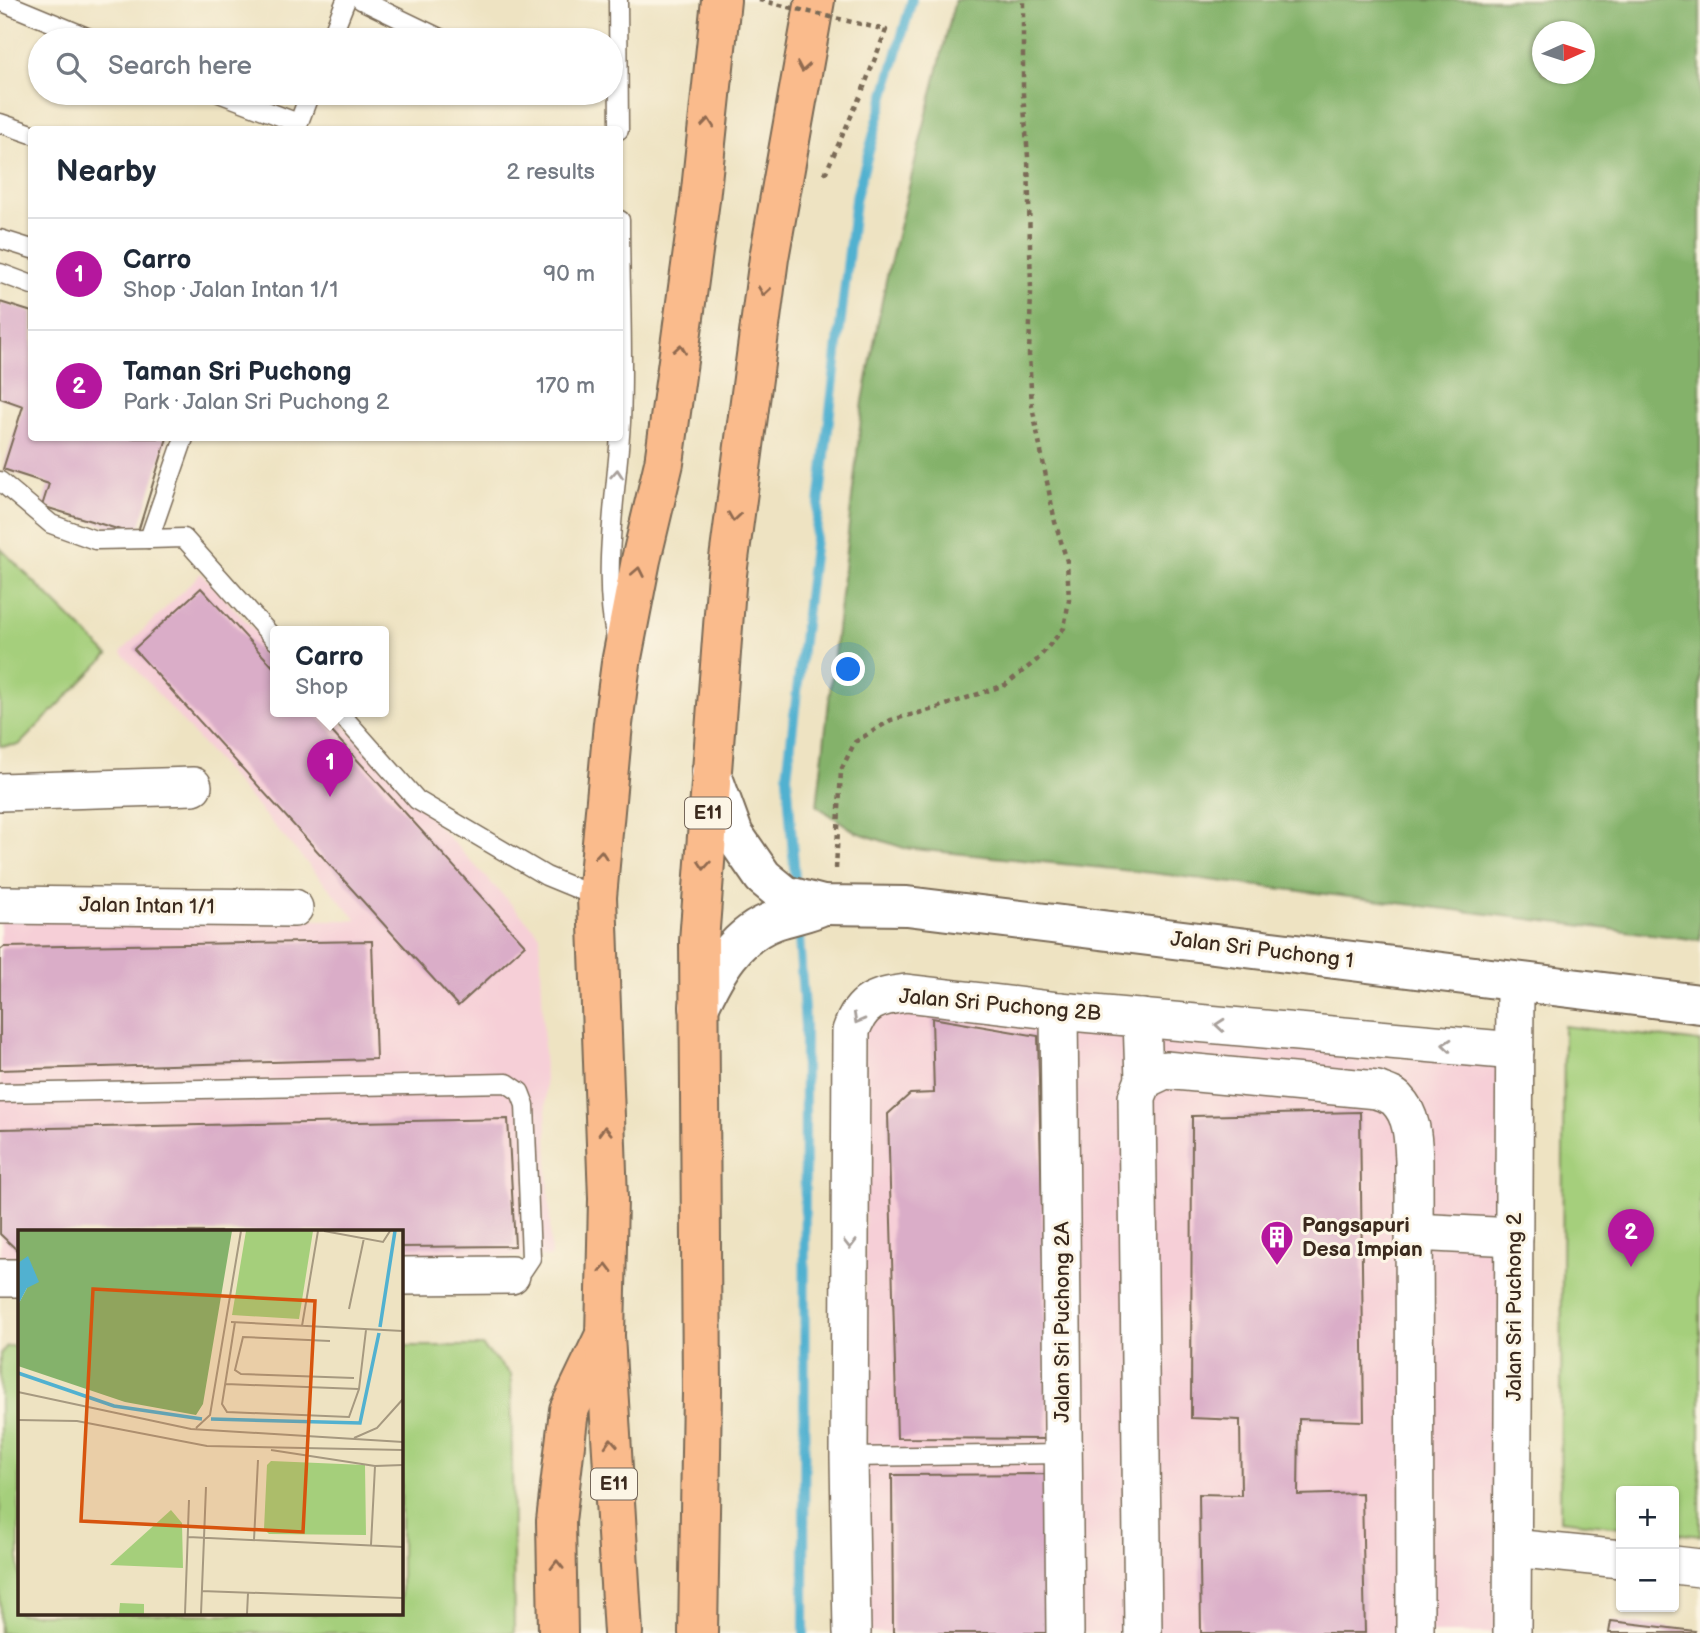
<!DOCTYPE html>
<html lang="en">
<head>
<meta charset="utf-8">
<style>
	body { margin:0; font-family:"Balsamiq Sans",sans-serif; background:#f2f2f3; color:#1f2937 }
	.controls { position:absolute; right:21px; bottom:21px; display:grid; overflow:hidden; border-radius:7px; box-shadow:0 2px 5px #0004 }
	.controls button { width:63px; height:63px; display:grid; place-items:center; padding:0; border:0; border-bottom:2px solid #e0e1e3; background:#fff; color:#1f2937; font:35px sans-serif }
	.compass { position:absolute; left:1532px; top:21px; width:63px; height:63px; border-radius:50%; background:#fff; box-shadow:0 2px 5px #0004; rotate:87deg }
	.you { position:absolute; left:849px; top:670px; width:24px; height:24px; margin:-18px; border:5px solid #fff; border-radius:50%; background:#1a73e8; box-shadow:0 0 0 10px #1a73e833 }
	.badge { display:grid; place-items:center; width:46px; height:46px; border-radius:50%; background:#b5179e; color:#fff; font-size:23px; font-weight:700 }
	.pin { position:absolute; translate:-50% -58px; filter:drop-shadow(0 2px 4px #0008) }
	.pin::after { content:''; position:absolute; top:37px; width:24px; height:21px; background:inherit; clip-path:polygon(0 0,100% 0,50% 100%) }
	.popup { position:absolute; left:270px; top:626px; width:119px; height:91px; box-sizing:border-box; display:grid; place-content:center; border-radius:7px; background:#fff; filter:drop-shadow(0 2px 5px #0005); font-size:23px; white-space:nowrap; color:#747a83 }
	.popup b { font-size:26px; color:#1f2937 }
	.popup::after { content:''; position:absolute; left:50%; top:100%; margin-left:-14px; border:14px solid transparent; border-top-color:#fff }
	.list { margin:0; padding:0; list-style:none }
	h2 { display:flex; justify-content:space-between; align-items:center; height:91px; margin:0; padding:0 28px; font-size:30px }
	h2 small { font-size:23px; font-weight:400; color:#747a83 }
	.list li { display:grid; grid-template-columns:46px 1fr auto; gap:21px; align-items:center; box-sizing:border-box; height:112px; padding:0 28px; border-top:2px solid #e0e1e3 }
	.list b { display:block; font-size:26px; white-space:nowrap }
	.list p { margin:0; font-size:23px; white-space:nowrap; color:#747a83 }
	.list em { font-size:23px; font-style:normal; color:#747a83 }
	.icon { flex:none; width:38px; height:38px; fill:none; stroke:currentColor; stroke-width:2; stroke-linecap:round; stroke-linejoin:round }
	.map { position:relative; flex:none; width:1700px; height:1633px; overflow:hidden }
	.search { position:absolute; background:#fff; box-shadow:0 2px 5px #0004; left:28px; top:28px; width:595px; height:77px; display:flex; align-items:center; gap:18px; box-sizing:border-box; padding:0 24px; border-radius:38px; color:#747a83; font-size:26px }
	.panel { position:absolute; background:#fff; box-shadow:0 2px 5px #0004; left:28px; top:126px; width:595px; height:315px; border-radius:7px }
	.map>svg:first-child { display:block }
</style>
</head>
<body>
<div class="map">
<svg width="1700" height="1633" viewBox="0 0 1700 1633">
	<rect width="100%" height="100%" fill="#fcf5e5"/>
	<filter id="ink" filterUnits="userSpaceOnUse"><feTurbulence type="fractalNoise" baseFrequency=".0143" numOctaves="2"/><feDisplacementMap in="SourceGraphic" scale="14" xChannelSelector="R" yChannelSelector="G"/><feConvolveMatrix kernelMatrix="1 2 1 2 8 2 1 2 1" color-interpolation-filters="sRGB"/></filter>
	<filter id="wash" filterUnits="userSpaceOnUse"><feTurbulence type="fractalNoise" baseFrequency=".00686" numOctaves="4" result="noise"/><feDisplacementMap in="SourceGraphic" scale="28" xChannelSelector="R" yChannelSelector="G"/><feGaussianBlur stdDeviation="1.57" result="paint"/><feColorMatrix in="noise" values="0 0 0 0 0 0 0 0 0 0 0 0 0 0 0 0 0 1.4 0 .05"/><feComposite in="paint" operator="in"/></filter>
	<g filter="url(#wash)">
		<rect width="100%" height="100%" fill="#eee3c2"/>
		<g fill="#f6cfd7">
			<polygon points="201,573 276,653 276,711 331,711 540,935 551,1257 401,1257 401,1232 19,1232 19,1257 0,1257 0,919 357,920 121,652"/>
			<polygon points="886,1007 1500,1065 1497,1633 868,1633 863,1031"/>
		</g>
		<g fill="#a5cf7b" stroke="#707c4c" stroke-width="2">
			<polygon points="0,548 108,655 19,745 0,746"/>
			<polygon points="1564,1026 1700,1042 1700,1536 1674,1533 1674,1491 1621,1491 1621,1527 1560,1520"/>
			<polygon points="7,1346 19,1346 19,1614 401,1614 401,1346 482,1346 511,1375 514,1633 0,1633 0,1354"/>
		</g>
		<path fill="#84b26b" stroke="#606e44" stroke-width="2" fill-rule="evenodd" d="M955,0H1700V940L1152,873L904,848L856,832L817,806L863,401L886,280ZM1542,32H1584V74H1542Z"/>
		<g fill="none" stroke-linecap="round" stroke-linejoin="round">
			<g stroke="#51b1d0" stroke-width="10">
				<polyline points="796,892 787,776 855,200 912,0"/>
				<polyline points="798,922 805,1026 804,1633"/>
			</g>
		</g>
		<g id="blocks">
			<g fill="#daadc8">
				<polygon points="0,302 32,312 32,438 167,438 137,535 42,506 49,484 3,469 23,406 0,398"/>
				<polygon points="201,588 276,670 276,711 313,711 525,945 458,1006 134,649"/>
				<polygon points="372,941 376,1059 0,1070 0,950 4,947"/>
				<polygon points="932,1018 1038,1036 1047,1439 897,1438 888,1114 910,1094 934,1093"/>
				<polygon points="1360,1112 1364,1421 1299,1419 1298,1495 1362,1493 1365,1633 1201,1633 1199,1494 1241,1495 1240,1420 1191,1418 1192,1116"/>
				<polygon points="508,1119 515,1246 401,1247 401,1232 19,1232 18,1251 0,1234 0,1129"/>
				<polygon points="1047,1474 1049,1633 893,1633 892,1475"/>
				<polygon points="1611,1621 1695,1631 1694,1633 1609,1633"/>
			</g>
		</g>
	</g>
	<g filter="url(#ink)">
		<use href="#blocks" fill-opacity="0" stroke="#7a6b57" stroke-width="2"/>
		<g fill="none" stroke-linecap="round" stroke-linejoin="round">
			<defs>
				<g id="service">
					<polyline points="361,0 444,40"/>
					<polyline points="618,0 619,130"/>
					<polyline points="0,1 94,40"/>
					<polyline points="330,40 346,0"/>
					<polyline points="219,93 298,123"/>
					<polyline points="0,123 32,134"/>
					<polyline points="296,130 310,93"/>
					<polyline points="0,239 32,249"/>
					<polyline points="0,273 32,285"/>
					<polyline points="184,438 149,539 184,538 276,641"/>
					<polyline points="0,481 51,524 95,540 149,539"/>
					<path d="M616,639C601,574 617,490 621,422C624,355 620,287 620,220"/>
					<polyline points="338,711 417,800 546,876 597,897"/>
					<polyline points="0,1093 507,1083 520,1092 525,1105 531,1258 523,1270 511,1275"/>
					<polyline points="849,1457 1063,1454"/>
				</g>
				<g id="minor">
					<polyline points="0,792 193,786"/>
					<polyline points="0,905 294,908"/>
					<polyline points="1059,1011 1065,1633"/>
					<polyline points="1142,1018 1144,1080"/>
					<polyline points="1414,1232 1514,1237"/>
					<polyline points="401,1276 511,1275"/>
					<polyline points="0,1278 19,1278"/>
					<polyline points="1513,1548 1621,1559"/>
					<polyline points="1674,1565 1700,1568"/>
					<path d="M852,1633L849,1457L851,1031C861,1001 876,997 906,993L1059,1011L1515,1051"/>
					<path d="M1143,1633L1137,1097L1144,1080L1165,1070L1377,1090C1383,1093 1393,1095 1397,1100C1413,1116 1413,1140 1414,1161L1415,1633"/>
					<polyline points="1512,1633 1515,982"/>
				</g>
				<g id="tertiary">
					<polyline points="711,772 734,835 763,877 785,895 823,905 907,906 1700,1004"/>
					<path d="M699,1007C716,970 736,934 776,920C793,914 808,913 823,905"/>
				</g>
				<g id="motorway">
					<polyline points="558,1633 556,1521 569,1410 603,1339"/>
					<polyline points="623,1633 605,1336 608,1199 597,897 613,724 621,663 641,560 664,463 700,200 721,0"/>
					<polyline points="698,1633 702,1392 699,941 727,574 769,258 815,0"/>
				</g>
			</defs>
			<use href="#service" stroke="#7a6b57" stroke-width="21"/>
			<use href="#minor" stroke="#7a6b57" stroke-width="40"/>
			<use href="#tertiary" stroke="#7a6b57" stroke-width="42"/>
			<use href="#motorway" stroke="#7a6b57" stroke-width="42"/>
			<g stroke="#7a6b57" stroke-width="4.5" stroke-dasharray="5 5" stroke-linecap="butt">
				<polyline points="825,174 862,92"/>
				<polyline points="836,869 841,770 855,742 891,720 934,709 1005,685 1037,660 1064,628 1069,600 1067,561 1055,522 1032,406 1029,355 1031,292 1028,157 1023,94 1023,0"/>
			</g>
			<use href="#service" stroke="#fff" stroke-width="18"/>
			<use href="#minor" stroke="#fff" stroke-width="37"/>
			<use href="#tertiary" stroke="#fff" stroke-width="38"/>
			<use href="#motorway" stroke="#fabb8c" stroke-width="38"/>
			<polyline stroke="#7a6b57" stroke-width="4.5" stroke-dasharray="5 5" stroke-linecap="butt" points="759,0 886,30 862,92"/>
		</g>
		<defs><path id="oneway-chevron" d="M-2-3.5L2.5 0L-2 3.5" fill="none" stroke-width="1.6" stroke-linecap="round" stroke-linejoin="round" transform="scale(1.75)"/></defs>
		<g stroke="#916b50">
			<use href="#oneway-chevron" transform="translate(803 67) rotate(100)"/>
			<use href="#oneway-chevron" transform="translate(708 123) rotate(-84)"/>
			<use href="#oneway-chevron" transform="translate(764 291) rotate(98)"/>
			<use href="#oneway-chevron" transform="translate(680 349) rotate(-82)"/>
			<use href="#oneway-chevron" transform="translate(734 517) rotate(98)"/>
			<use href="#oneway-chevron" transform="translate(638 572) rotate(-79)"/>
			<use href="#oneway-chevron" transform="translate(601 855) rotate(-85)"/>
			<use href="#oneway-chevron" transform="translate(704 865) rotate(94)"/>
			<use href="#oneway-chevron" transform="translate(605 1131) rotate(-92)"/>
			<use href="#oneway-chevron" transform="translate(606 1268) rotate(-89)"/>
			<use href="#oneway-chevron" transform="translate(611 1443) rotate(-93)"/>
			<use href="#oneway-chevron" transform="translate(557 1565) rotate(-91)"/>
		</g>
		<g stroke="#a79f9a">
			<use href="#oneway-chevron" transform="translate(617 474) rotate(-86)"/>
			<use href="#oneway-chevron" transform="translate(858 1019) rotate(119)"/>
			<use href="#oneway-chevron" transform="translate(1220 1025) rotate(-175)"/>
			<use href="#oneway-chevron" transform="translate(1447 1045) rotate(-175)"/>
			<use href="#oneway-chevron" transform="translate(850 1244) rotate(90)"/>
		</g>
	</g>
	<defs>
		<symbol id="building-pin" viewBox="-11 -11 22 30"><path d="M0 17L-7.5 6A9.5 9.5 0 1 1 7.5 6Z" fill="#b5179e" stroke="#fcf5e5"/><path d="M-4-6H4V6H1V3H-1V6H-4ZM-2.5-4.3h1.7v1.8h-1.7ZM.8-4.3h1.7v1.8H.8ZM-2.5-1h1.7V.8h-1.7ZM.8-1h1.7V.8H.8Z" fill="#fff"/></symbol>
	</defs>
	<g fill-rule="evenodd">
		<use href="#building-pin" x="1258" y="1218" width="38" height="52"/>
	</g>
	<g text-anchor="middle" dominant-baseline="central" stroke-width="6" stroke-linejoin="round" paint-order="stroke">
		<g fill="#fcf5e5" stroke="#75675a" stroke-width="2">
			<rect x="685" y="797.5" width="46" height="31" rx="5"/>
			<rect x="591" y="1468.5" width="46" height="31" rx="5"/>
		</g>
		<g font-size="19" font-weight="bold" fill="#3b2a1e">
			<text x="708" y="813">E11</text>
			<text x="614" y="1484">E11</text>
		</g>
		<g font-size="21" fill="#3b2a1e" stroke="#fcf5e5">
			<text transform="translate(147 906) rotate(1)">Jalan Intan 1/1</text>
			<text transform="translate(1262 950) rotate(7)">Jalan Sri Puchong 1</text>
			<text transform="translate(1000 1005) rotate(5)">Jalan Sri Puchong 2B</text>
			<text transform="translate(1514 1307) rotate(-90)">Jalan Sri Puchong 2</text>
			<text transform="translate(1062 1322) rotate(-90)">Jalan Sri Puchong 2A</text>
		</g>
		<g font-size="21" font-weight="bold" fill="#3b2a1e" stroke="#fcf5e5" text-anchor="start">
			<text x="1302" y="1225">Pangsapuri<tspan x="1302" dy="24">Desa Impian</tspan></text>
		</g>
	</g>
	<g transform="translate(18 1230)">
		<rect width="385" height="385" fill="#eee3c2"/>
		<path d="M228,1H295L281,89L214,85ZM253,231L347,235L348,305L251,304L246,299L249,235ZM153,280L164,293L165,338L92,335ZM102,373L126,374V384H101Z" fill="#a5cf7b"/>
		<path d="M0,1H214L185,174L178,185L107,172L0,136V75L9,58L0,33Z" fill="#84b26b"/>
		<path d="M10,26L21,52L9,58L0,75V33Z" fill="#51b1d0"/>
		<path fill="none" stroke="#51b1d0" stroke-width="3.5" d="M362,97L377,1M0,143L96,176L184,189M193,189L342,193L361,103"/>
		<path fill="none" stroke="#a69980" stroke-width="2" d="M306,1L365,12L372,1M331,79L346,8M213,92L385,101M217,92L204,174L209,182L331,187L341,159L348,100M284,96L300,1M312,111L225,107L217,140L223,144L336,148M208,154L341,159M0,162L173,199L385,212M0,190L59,191L189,216L385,220M178,198L192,185L223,1M336,208L359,198L385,169M253,220L357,236M170,307L385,317M236,310L240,230M353,315L357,236L385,235M183,361L385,368M167,384L171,270M183,384L188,257M229,384L230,363"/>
		<path fill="#d7540e" fill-opacity="0.15" stroke="#d7540e" stroke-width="3.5" d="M75,59L297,71L285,302L63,291Z"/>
		<rect width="385" height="385" fill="none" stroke="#3b2a1e" stroke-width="3.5"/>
	</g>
</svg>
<div class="controls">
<button>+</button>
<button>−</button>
</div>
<svg class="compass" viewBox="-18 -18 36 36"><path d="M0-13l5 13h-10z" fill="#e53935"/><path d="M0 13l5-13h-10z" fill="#747a83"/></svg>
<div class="you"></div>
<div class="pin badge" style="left:330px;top:797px">1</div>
<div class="popup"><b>Carro</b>Shop</div>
<div class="pin badge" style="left:1631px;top:1267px">2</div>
<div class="search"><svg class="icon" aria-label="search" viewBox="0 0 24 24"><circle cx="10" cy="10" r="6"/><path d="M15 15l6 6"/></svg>Search here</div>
<section class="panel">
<h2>Nearby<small>2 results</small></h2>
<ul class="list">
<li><span class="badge">1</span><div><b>Carro</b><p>Shop · Jalan Intan 1/1</p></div><em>90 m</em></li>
<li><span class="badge">2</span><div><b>Taman Sri Puchong</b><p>Park · Jalan Sri Puchong 2</p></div><em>170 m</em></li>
</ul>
</section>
</div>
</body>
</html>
